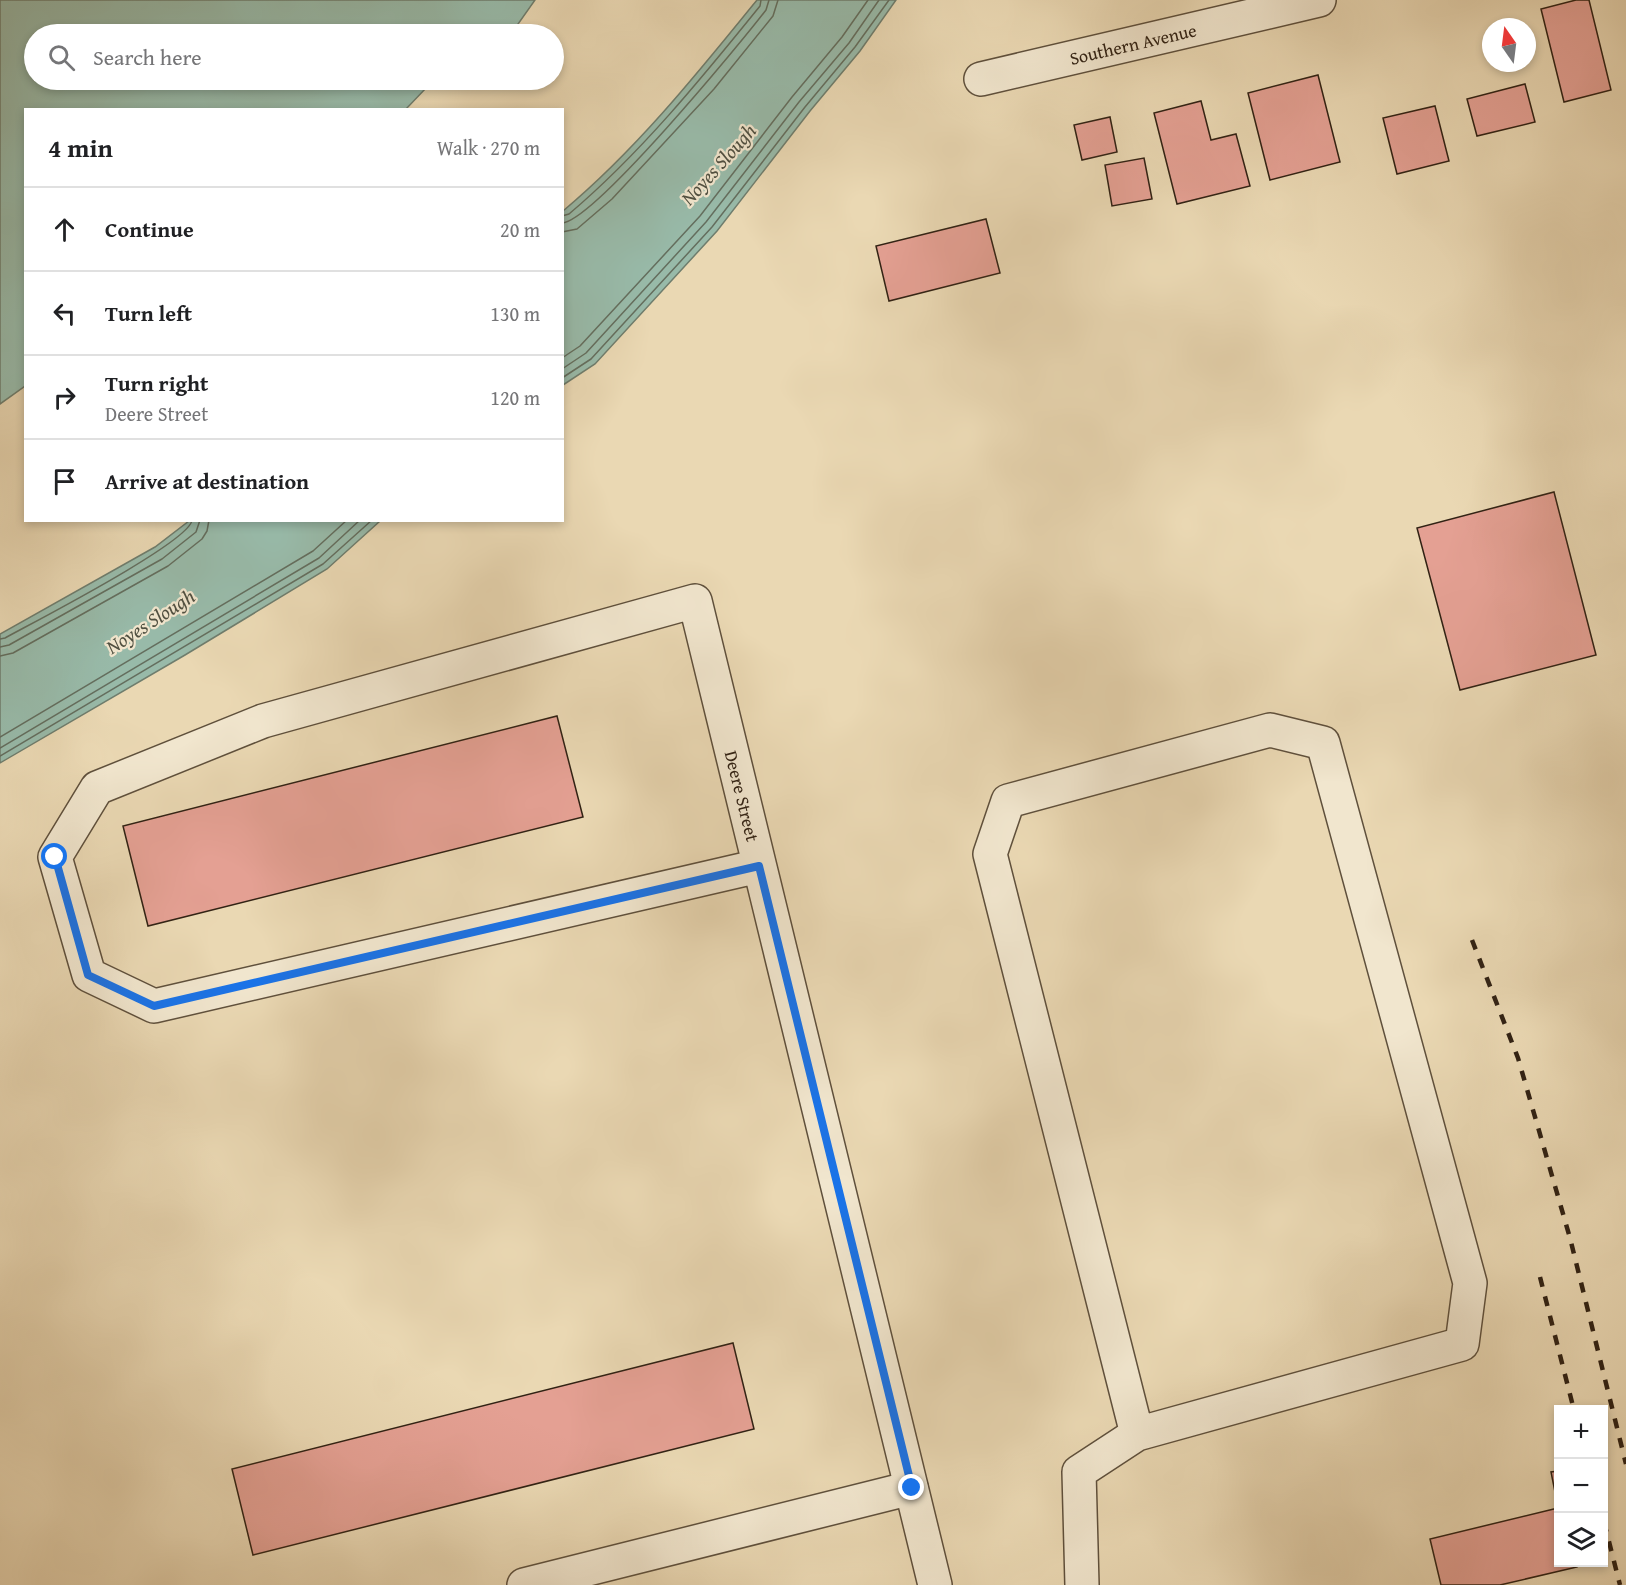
<!DOCTYPE html>
<html lang="en">
<head>
<meta charset="utf-8">
<style>
	body { margin:0; font-family:"Gentium Book Plus",serif; background:#f6f6f6; color:#202124 }
	.controls { position:absolute; right:18px; bottom:18px; display:grid; overflow:hidden; border-radius:0px; box-shadow:0 3px 9px #0003 }
	.controls button { width:54px; height:54px; display:grid; place-items:center; padding:0; border:0; border-bottom:2px solid #e0e0e0; background:#fff; color:#202124; font:30px sans-serif }
	.compass { position:absolute; left:1482px; top:18px; width:54px; height:54px; border-radius:50%; background:#fff; box-shadow:0 3px 9px #0003; rotate:346deg }
	.stop { position:absolute; width:18px; height:18px; margin:-14px; border:4px solid #1a73e8; border-radius:50%; background:#fff }
	.stop.end { background:#1a73e8; border-color:#fff; box-shadow:0 2px 6px #0008 }
	.list { margin:0; padding:0; list-style:none }
	h2 { display:flex; justify-content:space-between; align-items:center; height:78px; margin:0; padding:0 24px; font-size:26px }
	h2 small { font-size:20px; font-weight:400; color:#757577 }
	.list li { display:grid; grid-template-columns:39px 1fr auto; gap:18px; align-items:center; box-sizing:border-box; height:84px; padding:0 24px; border-top:2px solid #e0e0e0 }
	.list b { display:block; font-size:22px; white-space:nowrap }
	.list p { margin:0; font-size:20px; white-space:nowrap; color:#757577 }
	.list em { font-size:20px; font-style:normal; color:#757577 }
	.icon { flex:none; width:33px; height:33px; fill:none; stroke:currentColor; stroke-width:2; stroke-linecap:round; stroke-linejoin:round }
	.map { position:relative; flex:none; width:1626px; height:1585px; overflow:hidden }
	.search { position:absolute; background:#fff; box-shadow:0 3px 9px #0003; left:24px; top:24px; width:540px; height:66px; display:flex; align-items:center; gap:15px; box-sizing:border-box; padding:0 21px; border-radius:33px; color:#757577; font-size:22px }
	.panel { position:absolute; background:#fff; box-shadow:0 3px 9px #0003; left:24px; top:108px; width:540px; height:414px; border-radius:0px }
	.map>svg:first-child { display:block }
</style>
</head>
<body>
<div class="map">
<svg width="1626" height="1585" viewBox="0 0 1626 1585">
	<rect width="100%" height="100%" fill="#ead8b3"/>
	<filter id="stains"><feTurbulence type="fractalNoise" baseFrequency=".00333" numOctaves="4"/><feColorMatrix values="0 0 0 0 .2 0 0 0 0 .09 0 0 0 0 .02 0 0 0 .5 -.17"/></filter>
	<radialGradient id="worn" r=".72"><stop offset=".6" stop-color="#630" stop-opacity="0"/><stop offset="1" stop-color="#630" stop-opacity=".3"/></radialGradient>
	<g fill="#98baa9" stroke="#6f7d6d" stroke-width="1.5">
		<polygon points="0,0 535,0 511,34 34,34 34,80 440,80 426,88 406,109 26,110 25,386 0,404"/>
		<path d="M757,0H896L860,51L810,111L717,231L595,364L563,385V211C636,150 697,74 757,0Z"/>
		<polygon points="189,521 380,521 327,569 185,655 0,763 0,634 155,547"/>
	</g>
	<g fill="none" stroke-linecap="round" stroke-linejoin="round">
		<g stroke="#646e5e" stroke-width="1.5">
			<path d="M562,216L569,214C640,154 701,79 760,6L761,0"/>
			<path d="M562,223C594,221 740,44 766,10L769,0"/>
			<polyline points="562,232 577,229 612,199 714,89 773,16 778,0"/>
			<polyline points="562,358 580,346 700,216 792,97 842,37 868,0"/>
			<polyline points="562,369 586,353 706,222 799,102 849,43 879,0"/>
			<polyline points="562,378 591,359 712,227 805,107 855,47 889,0"/>
			<path d="M0,639L5,638C32,623 190,542 192,520"/>
			<polyline points="0,647 9,645 162,559 196,532 200,520"/>
			<polyline points="0,656 13,653 168,566 202,539 207,531 209,520"/>
			<polyline points="0,737 313,551 347,520"/>
			<polyline points="0,748 319,558 360,520"/>
			<polyline points="0,756 323,564 372,520"/>
		</g>
	</g>
	<g fill="#e4a093" stroke="#312214" stroke-width="1.5">
		<polygon points="1576,0 1589,0 1611,90 1564,102 1541,9"/>
		<polygon points="1318,75 1340,162 1270,180 1248,93"/>
		<polygon points="1525,84 1535,122 1477,136 1467,99"/>
		<polygon points="1201,101 1211,140 1236,134 1250,186 1177,204 1154,113"/>
		<polygon points="1435,106 1449,161 1397,174 1383,118"/>
		<polygon points="1110,117 1117,152 1082,160 1074,125"/>
		<polygon points="1144,158 1152,199 1112,206 1105,165"/>
		<polygon points="986,219 1000,273 889,301 876,246"/>
		<polygon points="1554,492 1596,655 1460,690 1417,528"/>
		<polygon points="557,716 583,817 148,926 123,826"/>
		<polygon points="733,1343 754,1429 253,1555 232,1469"/>
		<polygon points="1558,1471 1558,1491 1555,1492 1551,1472"/>
		<polygon points="1558,1508 1558,1562 1576,1562 1577,1567 1500,1585 1441,1585 1430,1539"/>
	</g>
	<g fill="none" stroke-linecap="round" stroke-linejoin="round">
		<defs>
			<g id="minor">
				<polyline points="981,79 1319,0"/>
				<polyline points="759,866 154,1006 89,975 55,857 97,788 263,721 695,601 935,1585"/>
				<polyline points="524,1585 911,1488"/>
				<polyline points="1082,1585 1079,1472 1137,1434 1462,1344 1470,1283 1323,743 1270,730 1008,801 990,854 1137,1434"/>
			</g>
		</defs>
		<use href="#minor" stroke="#5f503c" stroke-width="36"/>
		<use href="#minor" stroke="#f1e6ce" stroke-width="33"/>
		<g stroke="#312214" stroke-width="4.5" stroke-dasharray="10 10" stroke-linecap="butt">
			<polyline points="1472,940 1518,1058 1570,1238 1626,1464"/>
			<polyline points="1540,1277 1574,1410"/>
			<polyline points="1604,1522 1620,1585"/>
		</g>
	</g>
	<g fill="none" stroke-linecap="round" stroke-linejoin="round">
		<polyline stroke="#1a73e8" stroke-width="8" points="55,857 88,975 154,1006 759,866 912,1488"/>
	</g>
	<g text-anchor="middle" dominant-baseline="central" stroke-width="4.5" stroke-linejoin="round" paint-order="stroke">
		<g font-size="18" fill="#312214" stroke="#f1e6ce">
			<text transform="translate(1133 44) rotate(-13)">Southern Avenue</text>
			<text transform="translate(742 796) rotate(76)">Deere Street</text>
		</g>
		<g font-size="20" font-style="italic" fill="#505041" stroke="#f1e6ce">
			<text transform="translate(718 164) rotate(-48)">Noyes Slough</text>
			<text transform="translate(150 621) rotate(-33)">Noyes Slough</text>
		</g>
	</g>
	<rect width="100%" height="100%" filter="url(#stains)"/>
	<rect width="100%" height="100%" fill="url(#worn)"/>
</svg>
<div class="controls">
<button>+</button>
<button>−</button>
<button><svg class="icon" aria-label="layers" viewBox="0 0 24 24"><path d="M12 4l9 5-9 5-9-5zM3 14l9 5 9-5"/></svg></button>
</div>
<svg class="compass" viewBox="-18 -18 36 36"><path d="M0-13l5 13h-10z" fill="#e53935"/><path d="M0 13l5-13h-10z" fill="#757577"/></svg>
<div class="stop" style="left:55px;top:857px"></div>
<div class="stop end" style="left:912px;top:1488px"></div>
<div class="search"><svg class="icon" aria-label="search" viewBox="0 0 24 24"><circle cx="10" cy="10" r="6"/><path d="M15 15l6 6"/></svg>Search here</div>
<section class="panel">
<h2>4 min<small>Walk · 270 m</small></h2>
<ul class="list">
<li><svg class="icon" aria-label="ahead" viewBox="0 0 24 24"><path d="M12 20V5M6 11l6-6 6 6"/></svg><div><b>Continue</b></div><em>20 m</em></li>
<li><svg class="icon" aria-label="left" viewBox="0 0 24 24"><path d="M17 20v-9H6M10 6l-5 5 5 5"/></svg><div><b>Turn left</b></div><em>130 m</em></li>
<li><svg class="icon" aria-label="right" viewBox="0 0 24 24"><path d="M7 20v-9h11M14 6l5 5-5 5"/></svg><div><b>Turn right</b><p>Deere Street</p></div><em>120 m</em></li>
<li><svg class="icon" aria-label="arrive" viewBox="0 0 24 24"><path d="M6 21V4h12l-3 4 3 4H6"/></svg><div><b>Arrive at destination</b></div></li>
</ul>
</section>
</div>
</body>
</html>
